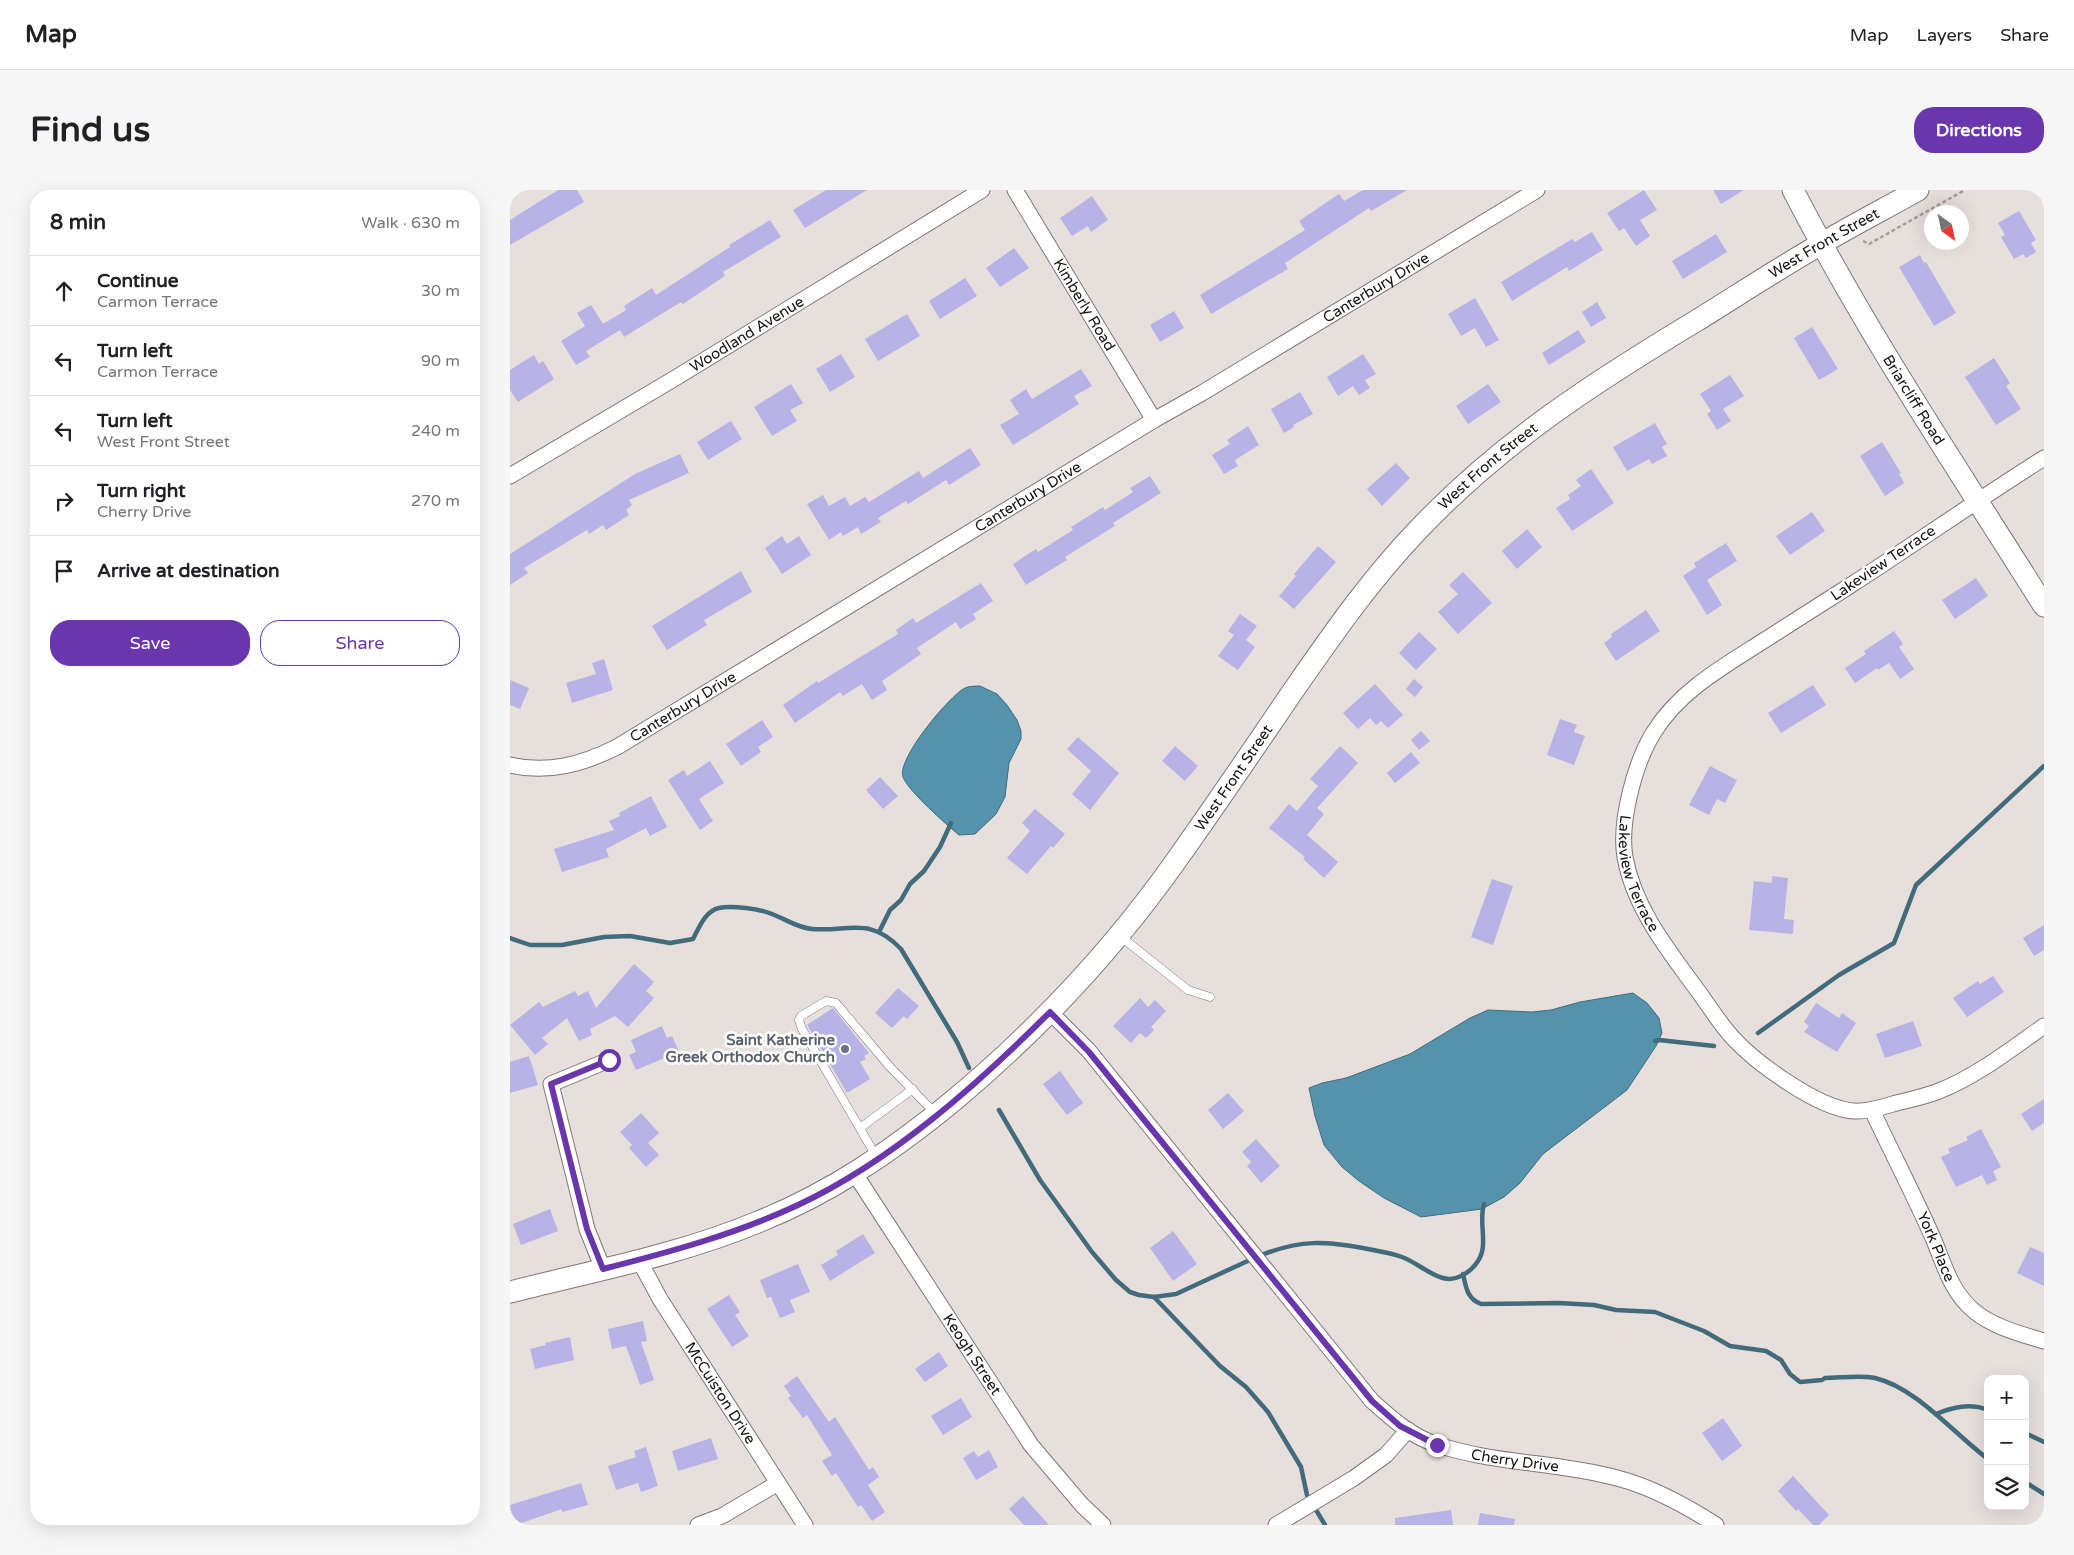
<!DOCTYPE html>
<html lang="en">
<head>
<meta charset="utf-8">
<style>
	body { margin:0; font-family:"Varela Round",sans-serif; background:#f6f6f6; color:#202124 }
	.controls { position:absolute; right:15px; bottom:15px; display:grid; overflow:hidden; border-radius:10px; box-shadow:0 5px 20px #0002 }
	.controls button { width:45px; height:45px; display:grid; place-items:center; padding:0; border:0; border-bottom:1px solid #e0e0e0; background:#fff; color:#202124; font:25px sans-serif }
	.compass { position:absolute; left:1414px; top:15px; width:45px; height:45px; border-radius:50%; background:#fff; box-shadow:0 5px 20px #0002; rotate:147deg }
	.stop { position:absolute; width:15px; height:15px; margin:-11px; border:4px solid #6936ad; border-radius:50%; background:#fff }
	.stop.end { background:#6936ad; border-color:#fff; box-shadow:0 1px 5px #0008 }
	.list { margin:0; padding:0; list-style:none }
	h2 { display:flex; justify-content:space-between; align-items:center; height:65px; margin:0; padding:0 20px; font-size:21px }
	h2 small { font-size:16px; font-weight:400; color:#757577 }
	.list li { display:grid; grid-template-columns:32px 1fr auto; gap:15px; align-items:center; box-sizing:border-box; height:70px; padding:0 20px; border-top:1px solid #e0e0e0 }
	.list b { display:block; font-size:19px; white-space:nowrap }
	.list p { margin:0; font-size:16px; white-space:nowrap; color:#757577 }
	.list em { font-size:16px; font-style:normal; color:#757577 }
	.actions { display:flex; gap:10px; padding:15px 20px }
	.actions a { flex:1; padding:11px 0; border:1px solid #6936ad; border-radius:20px; text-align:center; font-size:18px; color:#6936ad }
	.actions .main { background:#6936ad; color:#fff }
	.icon { flex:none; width:28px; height:28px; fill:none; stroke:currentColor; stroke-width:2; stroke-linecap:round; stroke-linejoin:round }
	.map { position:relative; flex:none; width:1534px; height:1335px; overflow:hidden; border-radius:20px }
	header { display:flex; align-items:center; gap:30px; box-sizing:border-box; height:70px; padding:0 25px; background:#fff; border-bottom:1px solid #e0e0e0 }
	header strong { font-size:24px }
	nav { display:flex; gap:28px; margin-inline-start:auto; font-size:18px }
	.intro { display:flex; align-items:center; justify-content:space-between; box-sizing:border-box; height:120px; padding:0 30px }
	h1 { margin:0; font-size:35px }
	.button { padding:12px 22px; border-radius:20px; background:#6936ad; color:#fff; font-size:18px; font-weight:700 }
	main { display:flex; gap:30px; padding:0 30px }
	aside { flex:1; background:#fff; border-radius:20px; box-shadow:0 5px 20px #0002 }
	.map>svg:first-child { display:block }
</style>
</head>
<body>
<header>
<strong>Map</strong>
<nav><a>Map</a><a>Layers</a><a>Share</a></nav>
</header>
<div class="intro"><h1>Find us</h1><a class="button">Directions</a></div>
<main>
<aside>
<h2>8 min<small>Walk · 630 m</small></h2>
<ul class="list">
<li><svg class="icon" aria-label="ahead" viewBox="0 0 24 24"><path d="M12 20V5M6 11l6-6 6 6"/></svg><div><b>Continue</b><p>Carmon Terrace</p></div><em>30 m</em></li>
<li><svg class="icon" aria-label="left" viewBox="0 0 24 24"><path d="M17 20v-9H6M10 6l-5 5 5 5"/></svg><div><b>Turn left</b><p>Carmon Terrace</p></div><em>90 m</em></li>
<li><svg class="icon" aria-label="left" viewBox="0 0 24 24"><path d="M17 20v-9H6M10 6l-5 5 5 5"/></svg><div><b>Turn left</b><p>West Front Street</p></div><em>240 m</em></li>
<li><svg class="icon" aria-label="right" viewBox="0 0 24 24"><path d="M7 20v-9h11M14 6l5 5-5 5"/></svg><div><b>Turn right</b><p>Cherry Drive</p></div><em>270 m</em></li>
<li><svg class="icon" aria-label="arrive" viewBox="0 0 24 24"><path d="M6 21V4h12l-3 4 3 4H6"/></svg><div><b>Arrive at destination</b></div></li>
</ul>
<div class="actions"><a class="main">Save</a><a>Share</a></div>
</aside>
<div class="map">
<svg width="1534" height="1335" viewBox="0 0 1534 1335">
	<rect width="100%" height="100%" fill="#e7dfdc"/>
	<g fill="#5592ab" stroke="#426b7c">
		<path d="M470,496L487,504L497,515L507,530L511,541V549L499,573L495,607L486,624L465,644L449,645C437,635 398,601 393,587C386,570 439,506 455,498C459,496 466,496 470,496Z"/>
		<polygon points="1123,803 1137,813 1149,828 1152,843 1146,856 1117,900 1033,964 1010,993 994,1007 972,1019 911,1027 874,1008 849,991 832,977 814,955 805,926 799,898 812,893 836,888 900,864 960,828 978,820 1022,822 1041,820 1070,812"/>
	</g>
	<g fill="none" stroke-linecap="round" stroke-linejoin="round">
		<g stroke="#426b7c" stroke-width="4.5">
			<polyline points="369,742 380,720 391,710 400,694 414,681 430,657 441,633"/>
			<path d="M0,748L20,755H52L94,747L120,746L160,753L183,749C189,738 195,721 209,718C221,715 251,719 262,724C275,729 288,738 302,739C339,742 360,726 391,759L447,852L459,878"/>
			<polyline points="1248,843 1329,785 1384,753 1406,695 1534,576"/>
			<polyline points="1145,851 1149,850 1204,856"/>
			<polyline points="489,920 530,990 582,1062 606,1090 620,1102 629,1105 644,1107 666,1104 742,1069"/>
			<path d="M749,1066C791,1049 815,1051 858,1059C869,1061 881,1063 892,1067C906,1072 918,1084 933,1088C946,1092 961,1082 968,1071C979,1055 968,1032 974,1014"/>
			<path d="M953,1084C956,1097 957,1109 971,1114L1049,1113L1084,1115L1106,1120L1145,1122L1194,1141L1220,1156L1256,1161L1271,1170L1280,1184L1290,1192L1312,1190L1315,1188C1330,1188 1350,1185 1365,1188C1407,1198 1444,1244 1478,1269"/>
			<polyline points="644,1107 710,1176 736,1197 758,1222 791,1277 797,1305 815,1335"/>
			<path d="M1426,1224C1443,1217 1460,1213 1478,1220"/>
			<polyline points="1515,1243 1534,1252"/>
			<polyline points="1515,1292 1534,1304"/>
		</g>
	</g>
	<g fill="#b8b3e7">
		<polygon points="48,0 67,0 74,12 0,55 0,30"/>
		<polygon points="316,0 357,0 295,38 283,20"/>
		<polygon points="853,0 897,0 861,21 859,18 775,73 778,79 701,124 690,105 795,40 789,31 829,4 834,11"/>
		<polygon points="1134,0 1147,20 1130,30 1140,46 1126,56 1114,38 1109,41 1097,23"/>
		<polygon points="1203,0 1234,0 1211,14"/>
		<polygon points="582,6 598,30 581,42 578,36 562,46 550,28"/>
		<polygon points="1509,21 1526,50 1521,53 1526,62 1516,68 1513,64 1504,69 1491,47 1495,45 1488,33"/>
		<polygon points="260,30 271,47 213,82 215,86 173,114 171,112 114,147 110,140 76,161 80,167 66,175 51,151 75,136 67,123 81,115 93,134 116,120 114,116 142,98 146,105 220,57 219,55"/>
		<polygon points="1082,42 1093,60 1059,81 1057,77 1002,111 991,92 1062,49 1065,52"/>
		<polygon points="1206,44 1217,62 1173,89 1162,71"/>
		<polygon points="504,58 519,78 490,97 476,78"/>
		<polygon points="1410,65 1414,73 1416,72 1446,123 1424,136 1389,77"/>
		<polygon points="455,88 467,106 430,129 419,111"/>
		<polygon points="965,108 989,150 976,157 965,138 951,146 938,124"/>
		<polygon points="1087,112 1096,128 1081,137 1072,122"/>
		<polygon points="664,121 674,138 650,152 640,135"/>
		<polygon points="397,124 410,146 368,171 355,149"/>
		<polygon points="1302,137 1328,179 1309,190 1284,148"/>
		<polygon points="1068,140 1076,152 1039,175 1032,163"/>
		<polygon points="331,164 345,187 320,202 306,179"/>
		<polygon points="853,164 866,184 855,190 860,198 849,205 843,196 828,206 817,187"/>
		<polygon points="24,165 29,174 33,171 44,189 8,212 0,200 0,180"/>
		<polygon points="1484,168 1500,193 1496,196 1511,219 1486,235 1455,187"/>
		<polygon points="571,179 582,196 564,206 569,214 503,255 490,235 509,224 500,210 516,199 522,209"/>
		<polygon points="1220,185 1234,206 1213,219 1221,231 1207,240 1197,224 1201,221 1190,204"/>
		<polygon points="281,194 293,213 280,220 287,231 262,246 244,217"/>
		<polygon points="978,194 991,212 958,234 946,216"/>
		<polygon points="790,202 803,224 783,235 784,237 774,243 761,219"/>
		<polygon points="221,231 232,249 198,270 187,252"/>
		<polygon points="1145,233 1157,254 1152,257 1157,266 1142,274 1139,269 1117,281 1103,257"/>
		<polygon points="738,236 749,255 725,270 728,276 714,284 702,265 720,254 717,250"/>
		<polygon points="1372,252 1391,283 1389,284 1394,293 1375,306 1350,266"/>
		<polygon points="460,258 471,275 439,295 436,290 398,314 396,311 368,328 371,332 351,344 348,337 333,346 331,342 319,350 297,314 313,305 319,316 335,307 340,316 355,307 359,312 409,281 413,288"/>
		<polygon points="170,264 179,283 119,310 122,315 116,320 119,325 96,340 93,335 79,344 77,340 14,378 18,383 0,395 0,364 125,284"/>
		<polygon points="886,273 900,288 872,316 857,299"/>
		<polygon points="1081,279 1104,313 1062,341 1046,318 1060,309 1058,305 1071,296 1066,290"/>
		<polygon points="640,286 651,303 603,333 605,336 555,367 557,370 516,395 503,374 526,359 528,362 563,340 561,337 593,317 595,320 623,302 620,298"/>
		<polygon points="1302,322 1315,341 1280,365 1266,346"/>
		<polygon points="1017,339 1032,357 1007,379 992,361"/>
		<polygon points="272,346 277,354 289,346 301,365 272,384 255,358"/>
		<polygon points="1216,353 1227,371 1197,390 1212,415 1197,425 1173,386 1186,377 1184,373"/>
		<polygon points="808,356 826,372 784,419 769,406 786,386 784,384"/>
		<polygon points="231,381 242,402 194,430 197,435 157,460 142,436"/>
		<polygon points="953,382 982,413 948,444 928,422 948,404 939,395"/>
		<polygon points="1466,388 1478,406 1445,429 1432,410"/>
		<polygon points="471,393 483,411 463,424 466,429 450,439 446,432 407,458 411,464 372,491 377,500 362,510 352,494 333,506 330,502 285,533 273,515 307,491 308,493 388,444 386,440 403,428 406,433"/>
		<polygon points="1136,420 1150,441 1106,471 1094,453 1102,447 1101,444"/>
		<polygon points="730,424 747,436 736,450 745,457 728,480 708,466 724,445 718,441"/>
		<polygon points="1384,441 1393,454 1389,457 1404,479 1390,489 1379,473 1368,480 1367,478 1345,493 1335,478 1356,464 1354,461"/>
		<polygon points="909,442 927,459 906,480 889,463"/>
		<polygon points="94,469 103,500 62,513 56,493 86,484 82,473"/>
		<polygon points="904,489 913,497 905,507 896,499"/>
		<polygon points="0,490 19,498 10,519 0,515"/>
		<polygon points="865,494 893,525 878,538 871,531 866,535 860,528 848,539 833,523"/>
		<polygon points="1303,495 1316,515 1271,543 1258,523"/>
		<polygon points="1050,529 1067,535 1064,542 1075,546 1064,575 1037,565"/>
		<polygon points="252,530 263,547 248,557 251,562 231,576 216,554"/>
		<polygon points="911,541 920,551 909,560 901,550"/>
		<polygon points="568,547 609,583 580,620 562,604 581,581 557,559"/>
		<polygon points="665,556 688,576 675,591 652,571"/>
		<polygon points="830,556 848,573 807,618 814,624 797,645 828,672 814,688 793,669 795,667 759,638 779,614 787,621 808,596 800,589"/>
		<polygon points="901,562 910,573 885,593 877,583"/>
		<polygon points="200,571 214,593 189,609 203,631 190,640 158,590 174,580 177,586"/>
		<polygon points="1200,576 1227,590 1215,613 1207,609 1199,625 1179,615"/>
		<polygon points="370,587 388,606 373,619 356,600"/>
		<polygon points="141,606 157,637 140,646 136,638 96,659 99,667 52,682 44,659 104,640 99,631 110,626 109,623"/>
		<polygon points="525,619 555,644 543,658 541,656 517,684 497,668 520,641 512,633"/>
		<polygon points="1262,686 1278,688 1274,729 1284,730 1283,744 1239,740 1244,691 1262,693"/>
		<polygon points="982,689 1003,696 983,755 961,747"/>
		<polygon points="1534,735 1534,760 1524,766 1513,748"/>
		<polygon points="124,774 144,792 136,801 144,808 118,837 105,826 80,839 82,845 69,851 57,828 32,848 38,854 25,865 0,835 29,812 33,817 65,801 68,806 78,801 86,818"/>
		<polygon points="1483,786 1494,802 1457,827 1443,808 1468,791 1470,794"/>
		<polygon points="388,798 409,816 397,829 394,826 382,838 365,823"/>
		<polygon points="630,808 638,817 645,810 656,821 641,837 644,840 636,848 630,843 621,853 603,836"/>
		<polygon points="1306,813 1329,828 1332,823 1346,833 1327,862 1294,842 1299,836 1294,832"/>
		<polygon points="323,818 359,863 354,866 356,869 350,872 360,889 337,903 297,835"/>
		<polygon points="1403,831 1412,856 1375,868 1366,844"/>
		<polygon points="152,836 157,848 162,846 169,862 126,880 119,865 126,862 121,850"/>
		<polygon points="19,866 28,895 0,903 0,872"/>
		<polygon points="550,881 573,913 557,925 533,894"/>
		<polygon points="718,903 734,921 713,939 698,920"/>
		<polygon points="1534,909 1534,933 1522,941 1511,924"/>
		<polygon points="131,923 149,943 138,953 149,965 136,977 119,958 122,955 110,942"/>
		<polygon points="1471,939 1491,977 1483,981 1487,990 1477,995 1472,985 1446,997 1431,967 1440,963 1438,959 1458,950 1456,947"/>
		<polygon points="746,949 770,976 751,993 737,976 741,972 732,962"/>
		<polygon points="40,1019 48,1041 11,1055 3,1034"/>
		<polygon points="663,1041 687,1074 663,1091 640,1058"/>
		<polygon points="353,1044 365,1063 320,1091 311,1075 328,1065 326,1061"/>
		<polygon points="1520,1057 1534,1063 1534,1096 1507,1083"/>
		<polygon points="288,1074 300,1102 280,1110 285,1122 270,1128 261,1107 257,1108 250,1090"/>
		<polygon points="219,1105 230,1122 225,1125 239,1146 222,1157 197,1119"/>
		<polygon points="133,1131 137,1151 131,1152 144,1190 130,1195 116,1156 102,1159 98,1139"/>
		<polygon points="60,1147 64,1170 25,1179 20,1159 36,1155 35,1153"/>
		<polygon points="429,1162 438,1176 415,1192 405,1179"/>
		<polygon points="287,1186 319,1232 325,1227 359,1280 363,1277 369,1287 358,1295 375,1322 362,1331 351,1315 348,1317 326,1283 322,1286 312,1271 322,1265 297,1225 293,1228 278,1208 281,1206 274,1196"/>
		<polygon points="451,1208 462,1227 433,1245 421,1226"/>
		<polygon points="1213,1228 1232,1256 1212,1271 1192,1243"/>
		<polygon points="201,1248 208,1269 168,1281 162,1261"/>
		<polygon points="136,1257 148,1296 131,1302 128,1293 106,1300 98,1276 126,1267 124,1261"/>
		<polygon points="479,1260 488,1277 466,1290 453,1268 464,1261 468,1267"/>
		<polygon points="1283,1286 1319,1325 1309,1335 1303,1335 1288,1319 1286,1321 1268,1301"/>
		<polygon points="71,1293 78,1315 52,1322 52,1319 6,1335 0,1335 0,1315"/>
		<polygon points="513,1306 539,1335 514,1335 499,1319"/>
		<polygon points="941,1320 943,1335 885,1335 885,1328"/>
		<polygon points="970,1323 1005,1329 1004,1335 968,1335"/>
	</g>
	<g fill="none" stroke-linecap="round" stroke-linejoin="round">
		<defs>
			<g id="lane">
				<polyline points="610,746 678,800 700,807"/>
				<polyline points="350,938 403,899"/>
				<polyline points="366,966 292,839 289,830 291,826 316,811 326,813 380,877 425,923"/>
			</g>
			<g id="street">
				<path id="s1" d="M505,0L644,230"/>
				<path id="s2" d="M1534,268C1469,309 1406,353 1341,395C1310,415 1278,435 1247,455C1209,479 1168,503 1144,542C1125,572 1109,632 1115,667C1124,718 1158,760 1188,801C1199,816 1210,834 1223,848C1247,874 1308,918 1343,921C1356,922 1370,918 1383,914C1398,910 1414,907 1429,901C1467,886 1501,859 1534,836"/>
				<path id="s3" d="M0,286L167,187L472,0"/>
				<path id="s4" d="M0,575C38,584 73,574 107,557L644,230L692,203L1027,0"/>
				<path id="s5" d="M540,822L579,861L862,1211C882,1229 902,1247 928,1255C986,1274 1048,1272 1107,1288C1142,1297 1175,1315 1206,1335"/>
				<path id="s6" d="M1362,920C1382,963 1404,1005 1423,1048C1434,1074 1441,1102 1464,1121C1483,1137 1511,1144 1534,1151"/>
				<path id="s7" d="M345,984L521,1255L572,1315L593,1335"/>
				<path id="s8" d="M129,1070L150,1109L295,1335"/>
				<polyline points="93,1079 77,1039 41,894 99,870"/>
				<polyline points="188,1335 212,1326 268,1293"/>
				<polyline points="766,1335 844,1288 876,1265 898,1240"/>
			</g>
			<g id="secondary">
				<path id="s9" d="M1283,0C1357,144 1448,279 1534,416"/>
				<path id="s10" d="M0,1102C83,1081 169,1065 248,1032C321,1003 383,960 443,911C528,840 604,759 668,668C707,613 745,557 783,501C822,445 860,390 907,341C990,253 1083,193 1186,131C1228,105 1269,78 1311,54C1343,35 1376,18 1408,0"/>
			</g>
		</defs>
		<use href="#lane" stroke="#7f7875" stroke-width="9"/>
		<use href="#street" stroke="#7f7875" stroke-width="17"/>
		<use href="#secondary" stroke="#7f7875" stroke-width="23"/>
		<polyline stroke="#a59f9c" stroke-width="2.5" stroke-dasharray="4 2.5" stroke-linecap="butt" points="1353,51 1359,54 1455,0"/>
		<use href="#lane" stroke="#fff" stroke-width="8"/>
		<use href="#street" stroke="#fff" stroke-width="15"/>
		<use href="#secondary" stroke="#fff" stroke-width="21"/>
	</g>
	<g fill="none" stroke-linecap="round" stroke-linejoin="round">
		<path stroke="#6936ad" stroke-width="6" d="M99,870L41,894L77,1039L93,1079C160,1062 226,1044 288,1015C382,971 467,895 540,822L579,862L862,1211L890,1236L927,1255"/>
	</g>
	<circle fill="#6b7280" stroke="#fff" stroke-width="2" cx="335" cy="859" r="5"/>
	<g text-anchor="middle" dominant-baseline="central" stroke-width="5" stroke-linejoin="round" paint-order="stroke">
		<g font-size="15" fill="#141110" stroke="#fff">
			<text stroke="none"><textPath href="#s10" startOffset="1726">West Front Street</textPath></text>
			<text stroke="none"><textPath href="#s4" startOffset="998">Canterbury Drive</textPath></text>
			<text stroke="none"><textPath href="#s1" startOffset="134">Kimberly Road</textPath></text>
			<text stroke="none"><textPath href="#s3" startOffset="276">Woodland Avenue</textPath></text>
			<text stroke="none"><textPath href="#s9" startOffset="242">Briarcliff Road</textPath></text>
			<text stroke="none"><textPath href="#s10" startOffset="1322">West Front Street</textPath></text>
			<text stroke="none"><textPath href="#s4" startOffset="592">Canterbury Drive</textPath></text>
			<text transform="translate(1373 373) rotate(-34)">Lakeview Terrace</text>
			<text stroke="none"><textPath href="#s4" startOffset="188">Canterbury Drive</textPath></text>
			<text stroke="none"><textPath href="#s10" startOffset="918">West Front Street</textPath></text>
			<text stroke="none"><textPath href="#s2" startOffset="628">Lakeview Terrace</textPath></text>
			<text stroke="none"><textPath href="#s6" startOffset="151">York Place</textPath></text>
			<text stroke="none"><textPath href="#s7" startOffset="215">Keogh Street</textPath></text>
			<text stroke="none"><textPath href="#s8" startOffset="156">McCuiston Drive</textPath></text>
			<text stroke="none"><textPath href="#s5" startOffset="664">Cherry Drive</textPath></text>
		</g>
		<g font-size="15" font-weight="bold" fill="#5b616d" stroke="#fff" text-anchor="end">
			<text x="325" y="850">Saint Katherine<tspan x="325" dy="17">Greek Orthodox Church</tspan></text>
		</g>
	</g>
</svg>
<div class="controls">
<button>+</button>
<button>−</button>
<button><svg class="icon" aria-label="layers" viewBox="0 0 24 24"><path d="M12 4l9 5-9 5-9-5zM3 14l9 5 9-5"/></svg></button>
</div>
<svg class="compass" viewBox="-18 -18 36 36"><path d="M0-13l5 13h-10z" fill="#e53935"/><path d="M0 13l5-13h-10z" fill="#757577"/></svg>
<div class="stop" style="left:99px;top:870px"></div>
<div class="stop end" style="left:927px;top:1255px"></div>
</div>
</main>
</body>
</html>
